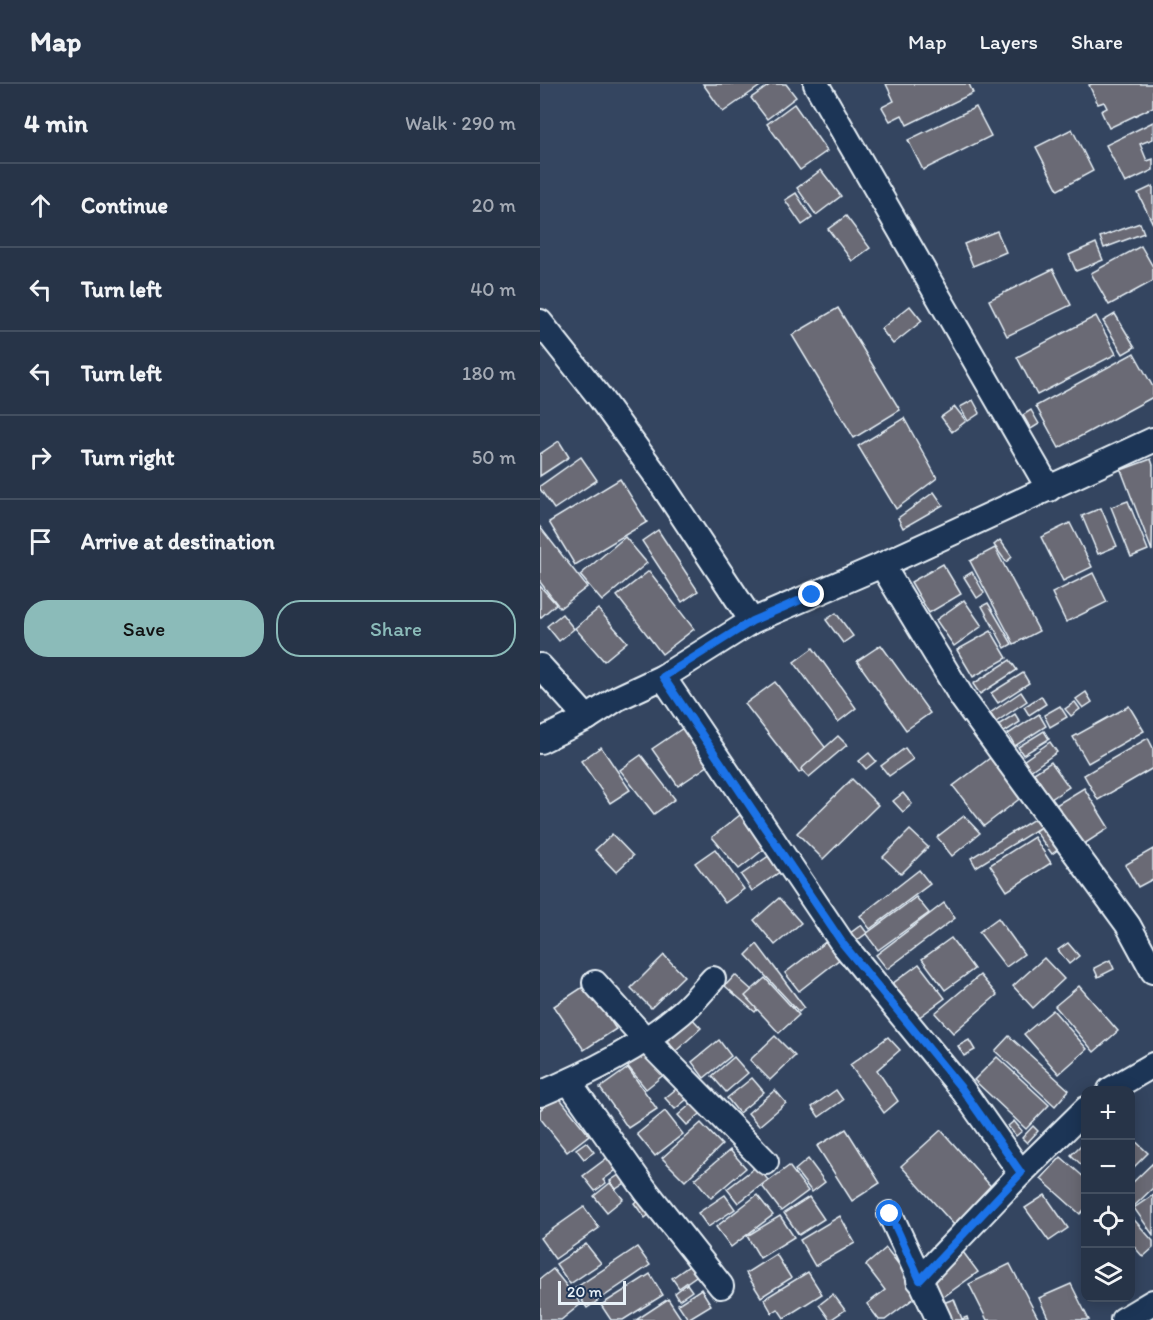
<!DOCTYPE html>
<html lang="en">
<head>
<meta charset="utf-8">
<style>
	body { margin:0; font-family:Itim,sans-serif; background:#2f3c4f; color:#f1f3f6 }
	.controls { position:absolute; right:18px; bottom:18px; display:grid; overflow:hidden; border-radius:12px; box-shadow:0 3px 15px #0003 }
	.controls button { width:54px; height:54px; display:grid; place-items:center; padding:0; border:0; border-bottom:2px solid #434f60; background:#273448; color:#f1f3f6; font:30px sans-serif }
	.scale { position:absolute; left:18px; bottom:15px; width:68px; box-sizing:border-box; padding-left:6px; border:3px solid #e8f1f8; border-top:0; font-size:16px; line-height:21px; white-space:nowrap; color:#e8f1f8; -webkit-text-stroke:4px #1d3557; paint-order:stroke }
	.stop { position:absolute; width:18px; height:18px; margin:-14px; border:4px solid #1a73e8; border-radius:50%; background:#fff }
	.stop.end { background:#1a73e8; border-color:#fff; box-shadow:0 2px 6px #0008 }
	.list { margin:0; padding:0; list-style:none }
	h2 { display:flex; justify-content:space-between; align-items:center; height:78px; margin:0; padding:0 24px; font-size:26px }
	h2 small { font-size:20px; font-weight:400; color:#a4aab4 }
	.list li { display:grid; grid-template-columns:39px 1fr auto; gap:18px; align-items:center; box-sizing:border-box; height:84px; padding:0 24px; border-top:2px solid #434f60 }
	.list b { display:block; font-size:22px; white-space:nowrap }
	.list em { font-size:20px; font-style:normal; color:#a4aab4 }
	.actions { display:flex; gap:12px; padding:18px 24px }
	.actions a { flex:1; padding:14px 0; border:2px solid #8bbbb9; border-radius:24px; text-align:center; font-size:21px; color:#8bbbb9 }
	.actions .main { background:#8bbbb9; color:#111 }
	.icon { flex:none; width:33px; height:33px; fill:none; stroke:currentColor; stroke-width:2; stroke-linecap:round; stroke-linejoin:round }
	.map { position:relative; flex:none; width:613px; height:1236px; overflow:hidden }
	header { display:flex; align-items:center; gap:36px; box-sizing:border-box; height:84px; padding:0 30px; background:#273448; border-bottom:2px solid #434f60 }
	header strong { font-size:28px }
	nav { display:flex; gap:33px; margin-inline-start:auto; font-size:21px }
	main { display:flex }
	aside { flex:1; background:#273448 }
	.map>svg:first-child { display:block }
</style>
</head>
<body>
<header>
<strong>Map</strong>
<nav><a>Map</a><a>Layers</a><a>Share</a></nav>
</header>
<main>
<aside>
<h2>4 min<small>Walk · 290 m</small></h2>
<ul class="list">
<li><svg class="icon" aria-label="ahead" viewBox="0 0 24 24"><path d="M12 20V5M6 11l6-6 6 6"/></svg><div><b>Continue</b></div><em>20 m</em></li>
<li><svg class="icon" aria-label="left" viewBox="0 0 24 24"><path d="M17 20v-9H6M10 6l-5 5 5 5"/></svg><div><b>Turn left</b></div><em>40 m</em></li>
<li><svg class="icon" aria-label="left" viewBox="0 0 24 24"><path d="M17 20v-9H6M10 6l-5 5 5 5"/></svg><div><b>Turn left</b></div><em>180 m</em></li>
<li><svg class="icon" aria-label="right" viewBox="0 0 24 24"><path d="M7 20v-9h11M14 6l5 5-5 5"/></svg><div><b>Turn right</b></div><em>50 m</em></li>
<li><svg class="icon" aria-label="arrive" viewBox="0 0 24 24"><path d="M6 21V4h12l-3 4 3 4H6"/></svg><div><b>Arrive at destination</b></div></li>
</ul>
<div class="actions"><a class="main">Save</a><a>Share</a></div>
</aside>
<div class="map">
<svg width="613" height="1236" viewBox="0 0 613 1236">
	<rect width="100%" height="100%" fill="#344560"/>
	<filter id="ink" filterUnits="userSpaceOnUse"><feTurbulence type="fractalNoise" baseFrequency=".0167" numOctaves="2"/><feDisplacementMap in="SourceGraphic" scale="12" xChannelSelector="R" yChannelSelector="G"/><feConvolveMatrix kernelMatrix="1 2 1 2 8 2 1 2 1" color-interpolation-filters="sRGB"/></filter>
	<g filter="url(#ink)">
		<g fill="#6a6a74" stroke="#e8f1f8" stroke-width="1.5">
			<polygon points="163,0 223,0 183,28"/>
			<polygon points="231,0 246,0 256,13 227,35 211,14"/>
			<polygon points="346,0 429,0 433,9 367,41 362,31 350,37 342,23 354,17"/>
			<polygon points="552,0 613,0 613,23 569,44 561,27 567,24 564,18 558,20 549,1"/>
			<polygon points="254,20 287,67 260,86 227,40"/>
			<polygon points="436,23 451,52 383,86 368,56"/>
			<polygon points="613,38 613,55 600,60 607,77 613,75 613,86 585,99 566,61"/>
			<polygon points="532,45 553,87 518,106 496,63"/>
			<polygon points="281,86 301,112 276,131 257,104"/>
			<polygon points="613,102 613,140 598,109"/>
			<polygon points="256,109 272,134 262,141 245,116"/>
			<polygon points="306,132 330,164 312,177 288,145"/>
			<polygon points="600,139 604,149 564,164 560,153"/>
			<polygon points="457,147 466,168 433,182 424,160"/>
			<polygon points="556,159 563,176 536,187 529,171"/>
			<polygon points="601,162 613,183 613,197 569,221 551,189"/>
			<polygon points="513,185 531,221 467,252 449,216"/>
			<polygon points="370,222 382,237 353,260 341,245"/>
			<polygon points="298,224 360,326 314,354 252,251"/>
			<polygon points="575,230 595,263 583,270 563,237"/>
			<polygon points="556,232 576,270 497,311 477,273"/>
			<polygon points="594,269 613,303 613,313 519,364 496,322"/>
			<polygon points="433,316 440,329 428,337 420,323"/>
			<polygon points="415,323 426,337 412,348 401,333"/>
			<polygon points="491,326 499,340 491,345 483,331"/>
			<polygon points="364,334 397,394 356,425 318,362"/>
			<polygon points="19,357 29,373 0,392 0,370"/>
			<polygon points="41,373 57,396 14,425 0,405 0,402"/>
			<polygon points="611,375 613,381 612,467 581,386"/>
			<polygon points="80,395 107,438 35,481 9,438"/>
			<polygon points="394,408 403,421 363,444 358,434"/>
			<polygon points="588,417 608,466 591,473 571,423"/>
			<polygon points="561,424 577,462 558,470 542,432"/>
			<polygon points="530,439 552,483 523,497 501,453"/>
			<polygon points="0,443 47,503 20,524 0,498"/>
			<polygon points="118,446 158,507 142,518 102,457"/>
			<polygon points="85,453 107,479 62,517 40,491"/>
			<polygon points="460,456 472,473 466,478 454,461"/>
			<polygon points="455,464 499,547 474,560 430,477"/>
			<polygon points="403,480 421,510 389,529 371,498"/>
			<polygon points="109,487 154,545 122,570 77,512"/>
			<polygon points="432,488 444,509 437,514 424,493"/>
			<polygon points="553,489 567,518 526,538 512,509"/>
			<polygon points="0,502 16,520 0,534"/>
			<polygon points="424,516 442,542 414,562 396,536"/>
			<polygon points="448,519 472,560 465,564 442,522"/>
			<polygon points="58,525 87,558 64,577 35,544"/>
			<polygon points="296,529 313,552 303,559 286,536"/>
			<polygon points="22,530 34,545 19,557 7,542"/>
			<polygon points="451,547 467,574 433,593 417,566"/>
			<polygon points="341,561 390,629 366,646 317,577"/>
			<polygon points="273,564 316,624 298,638 254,578"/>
			<polygon points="470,576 477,586 440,610 433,600"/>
			<polygon points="483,589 489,599 458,619 451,609"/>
			<polygon points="235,598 288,667 259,689 205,620"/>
			<polygon points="481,608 487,617 456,638 450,629"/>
			<polygon points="546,608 552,618 543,624 536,615"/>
			<polygon points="501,612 506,620 489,631 484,623"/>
			<polygon points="535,618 540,625 531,632 525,625"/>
			<polygon points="520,622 527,633 510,643 504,631"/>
			<polygon points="589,622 604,647 548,679 533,653"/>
			<polygon points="475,630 480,638 463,649 458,641"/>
			<polygon points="499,630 506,642 475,662 468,650"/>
			<polygon points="143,644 169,681 138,702 112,665"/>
			<polygon points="504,647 509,655 483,671 478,663"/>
			<polygon points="298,652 307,661 269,693 261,685"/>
			<polygon points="608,654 613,664 613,684 558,716 544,691"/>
			<polygon points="510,658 517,668 490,687 483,677"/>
			<polygon points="61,663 90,706 70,719 41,677"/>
			<polygon points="365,664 373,675 349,692 341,682"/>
			<polygon points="329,669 336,677 326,685 319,677"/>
			<polygon points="101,671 135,715 114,730 80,686"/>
			<polygon points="450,674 482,713 444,742 413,702"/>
			<polygon points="511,678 529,703 511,715 494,689"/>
			<polygon points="312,695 338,721 283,775 257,749"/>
			<polygon points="544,704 569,744 541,762 516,721"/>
			<polygon points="363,709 372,720 363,728 353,717"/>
			<polygon points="200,731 227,763 199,785 172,753"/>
			<polygon points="424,732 440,749 412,772 397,753"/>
			<polygon points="499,732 504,741 436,783 431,774"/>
			<polygon points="507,739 523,762 512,770 495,747"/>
			<polygon points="370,746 388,763 361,790 343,773"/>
			<polygon points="72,750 93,772 76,788 55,766"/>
			<polygon points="494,753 511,779 467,807 450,781"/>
			<polygon points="175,765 204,805 185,819 155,779"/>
			<polygon points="613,765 613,795 598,803 585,781"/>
			<polygon points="236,767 247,783 212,807 201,791"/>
			<polygon points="379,786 390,800 330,845 320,832"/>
			<polygon points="376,813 389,829 338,866 326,850"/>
			<polygon points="239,814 261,839 235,861 214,836"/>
			<polygon points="404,819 415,834 347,885 336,871"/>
			<polygon points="458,834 484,870 466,883 439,848"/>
			<polygon points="321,841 327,849 315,858 309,850"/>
			<polygon points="411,854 434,885 405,906 382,875"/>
			<polygon points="288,856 301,874 259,907 245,889"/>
			<polygon points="528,859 539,872 529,880 518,866"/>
			<polygon points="217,860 264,923 259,928 206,871"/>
			<polygon points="124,871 144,892 111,924 91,904"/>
			<polygon points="504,874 524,895 493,924 473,902"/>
			<polygon points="570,876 574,885 558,893 554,884"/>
			<polygon points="379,880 405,914 378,934 352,900"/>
			<polygon points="195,891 224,917 215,928 185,902"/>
			<polygon points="440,891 457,911 413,949 395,929"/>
			<polygon points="225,894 259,931 239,949 205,912"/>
			<polygon points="46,901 76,945 44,966 14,922"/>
			<polygon points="539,902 578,947 554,968 515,922"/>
			<polygon points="513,926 547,965 519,990 484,950"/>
			<polygon points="148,930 161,944 136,967 123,952"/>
			<polygon points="235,952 255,972 230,996 210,976"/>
			<polygon points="469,952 529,1006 515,1022 455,967"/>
			<polygon points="348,953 360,966 337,986 358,1017 344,1029 310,981"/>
			<polygon points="179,956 191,972 164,994 152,978"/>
			<polygon points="429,956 435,966 424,972 418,962"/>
			<polygon points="106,965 126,989 106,1005 86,980"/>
			<polygon points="194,973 208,989 186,1008 172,992"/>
			<polygon points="457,973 509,1021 486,1045 434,996"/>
			<polygon points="88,984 117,1025 88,1044 60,1004"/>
			<polygon points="212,994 224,1008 199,1029 187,1014"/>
			<polygon points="141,1001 151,1012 135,1025 125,1014"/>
			<polygon points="235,1006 246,1019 219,1042 208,1029"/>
			<polygon points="296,1006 303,1016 279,1033 272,1023"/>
			<polygon points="18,1012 49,1051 27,1068 0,1034 0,1026"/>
			<polygon points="156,1016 165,1026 147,1041 138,1031"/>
			<polygon points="125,1027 143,1050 115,1072 97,1050"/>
			<polygon points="474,1037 482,1047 476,1052 468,1042"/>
			<polygon points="161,1039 182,1061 145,1097 122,1074"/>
			<polygon points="493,1042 498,1047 487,1059 482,1054"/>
			<polygon points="306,1045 340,1099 312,1117 277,1062"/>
			<polygon points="401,1046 455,1107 415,1142 361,1082"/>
			<polygon points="590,1052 608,1069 590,1087"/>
			<polygon points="546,1056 546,1085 531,1071"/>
			<polygon points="46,1058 54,1068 44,1075 36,1065"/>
			<polygon points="190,1066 206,1084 171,1114 155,1095"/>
			<polygon points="71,1071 80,1083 63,1096 66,1099 55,1107 43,1092"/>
			<polygon points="521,1073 546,1095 546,1124 540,1130 501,1095"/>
			<polygon points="268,1075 285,1098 272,1108 255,1086"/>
			<polygon points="613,1079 613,1104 592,1124 590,1122 590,1101"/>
			<polygon points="217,1082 228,1096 198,1119 187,1105"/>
			<polygon points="249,1082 268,1107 241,1127 222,1102"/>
			<polygon points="82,1089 88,1097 76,1105 70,1097"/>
			<polygon points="70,1099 83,1115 67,1128 54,1112"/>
			<polygon points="106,1109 117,1124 105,1134 94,1119"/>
			<polygon points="185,1111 195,1125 168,1143 158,1129"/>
			<polygon points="217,1111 233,1131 191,1163 176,1143"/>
			<polygon points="505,1111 528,1144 509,1157 485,1124"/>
			<polygon points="613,1111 613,1151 594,1124"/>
			<polygon points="269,1113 284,1135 259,1151 244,1129"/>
			<polygon points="44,1123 59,1144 15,1175 0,1154"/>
			<polygon points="590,1131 613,1157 613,1164 603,1173 590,1158"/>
			<polygon points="240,1132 254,1153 220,1174 207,1152"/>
			<polygon points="300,1132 315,1159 275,1182 260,1156"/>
			<polygon points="46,1160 61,1179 30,1200 16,1180"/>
			<polygon points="97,1163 110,1181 47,1224 34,1205"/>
			<polygon points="346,1164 381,1209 345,1236 339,1236 327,1220 345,1206 326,1181"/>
			<polygon points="423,1168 438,1188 399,1216 384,1196"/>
			<polygon points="236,1170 251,1194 221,1213 206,1189"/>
			<polygon points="159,1175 166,1185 139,1204 132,1194"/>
			<polygon points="470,1180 499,1236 447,1236 429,1200"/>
			<polygon points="13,1185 41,1220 21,1236 0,1236 0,1195"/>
			<polygon points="268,1188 282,1210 244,1234 238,1225 232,1229 224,1215"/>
			<polygon points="110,1190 123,1211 83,1236 71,1236 61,1221"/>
			<polygon points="147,1200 152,1207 139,1216 135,1209"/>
			<polygon points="531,1200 549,1236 509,1236 499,1214"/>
			<polygon points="161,1205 171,1221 148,1235 138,1220"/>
			<polygon points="293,1210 305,1226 290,1236 279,1221"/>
			<polygon points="128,1215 142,1236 96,1236"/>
			<polygon points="414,1215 422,1235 427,1233 428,1236 410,1236 403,1219"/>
		</g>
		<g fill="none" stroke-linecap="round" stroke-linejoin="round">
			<defs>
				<g id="minor">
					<polyline points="276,0 509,405"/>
					<polyline points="0,238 58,311 113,387 212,537"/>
					<polyline points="342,481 423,615 588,841 613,887"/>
					<polyline points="0,582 47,634"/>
					<polyline points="123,593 303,860 422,1005 481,1089"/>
					<polyline points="0,657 47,634 78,614 123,593 212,537 342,481 613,356"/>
					<polyline points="55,899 106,956 226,1078"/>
					<polyline points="29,998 106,1107 181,1202"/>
					<polyline points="570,1006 613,981"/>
					<path d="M0,1010C49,989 100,964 141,929C153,919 163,906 173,895"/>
					<polyline points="350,1130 399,1236"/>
					<polyline points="379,1196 481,1089 546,1025"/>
					<polyline points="583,1236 613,1218"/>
				</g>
			</defs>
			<use href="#minor" stroke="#e8f1f8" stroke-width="28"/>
			<use href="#minor" stroke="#1d3557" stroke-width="24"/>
		</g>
	</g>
	<g fill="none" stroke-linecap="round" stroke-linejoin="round" filter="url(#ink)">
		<polyline stroke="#1a73e8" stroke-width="8" points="272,511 212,537 123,593 303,860 422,1005 481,1089 380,1196 350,1130"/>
	</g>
</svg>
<div class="controls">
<button>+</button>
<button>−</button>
<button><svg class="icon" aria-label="locate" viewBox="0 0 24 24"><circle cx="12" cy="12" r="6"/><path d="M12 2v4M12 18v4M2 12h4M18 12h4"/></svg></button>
<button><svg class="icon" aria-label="layers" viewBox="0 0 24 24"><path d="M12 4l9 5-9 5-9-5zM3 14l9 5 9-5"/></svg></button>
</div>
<div class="scale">20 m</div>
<div class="stop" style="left:350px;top:1130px"></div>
<div class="stop end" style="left:272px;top:511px"></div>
</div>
</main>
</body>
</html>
